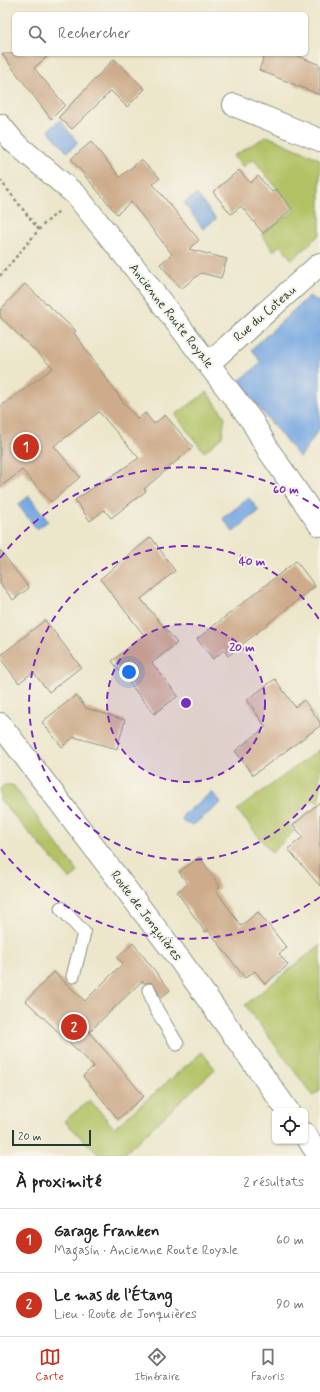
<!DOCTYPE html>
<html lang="fr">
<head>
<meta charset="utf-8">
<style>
	body { margin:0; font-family:Mynerve,sans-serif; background:#f2f2f2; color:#202124 }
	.controls { position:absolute; right:12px; bottom:12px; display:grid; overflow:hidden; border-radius:6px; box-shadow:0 1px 3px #0004 }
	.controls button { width:36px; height:36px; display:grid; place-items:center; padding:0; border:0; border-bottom:1px solid #e0e0e0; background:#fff; color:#202124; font:20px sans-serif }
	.scale { position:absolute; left:12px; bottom:10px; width:79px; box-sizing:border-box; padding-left:4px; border:2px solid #1f3d34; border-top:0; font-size:11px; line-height:14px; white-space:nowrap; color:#1f3d34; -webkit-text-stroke:3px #f7f3e8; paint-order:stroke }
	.you { position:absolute; left:129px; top:672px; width:14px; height:14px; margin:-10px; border:3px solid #fff; border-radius:50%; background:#1a73e8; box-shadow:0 0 0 6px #1a73e833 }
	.badge { display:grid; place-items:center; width:26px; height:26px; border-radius:50%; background:#c8321e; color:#fff; font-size:13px; font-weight:700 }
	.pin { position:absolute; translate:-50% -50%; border:2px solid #fff; box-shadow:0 1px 4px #0006 }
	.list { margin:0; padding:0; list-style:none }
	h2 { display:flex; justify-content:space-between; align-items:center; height:52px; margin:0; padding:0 16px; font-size:17px }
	h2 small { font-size:13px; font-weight:400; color:#757577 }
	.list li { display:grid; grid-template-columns:26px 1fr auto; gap:12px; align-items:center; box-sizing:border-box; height:64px; padding:0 16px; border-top:1px solid #e0e0e0 }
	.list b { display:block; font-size:15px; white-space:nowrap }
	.list p { margin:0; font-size:13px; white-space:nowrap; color:#757577 }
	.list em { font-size:13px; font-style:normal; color:#757577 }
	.icon { flex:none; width:22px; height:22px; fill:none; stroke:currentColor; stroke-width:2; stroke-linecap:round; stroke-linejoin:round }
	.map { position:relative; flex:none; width:320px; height:1156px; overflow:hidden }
	.search { position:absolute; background:#fff; box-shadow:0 1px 3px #0004; left:12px; right:12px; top:12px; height:44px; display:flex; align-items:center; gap:10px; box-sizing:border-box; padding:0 14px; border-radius:6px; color:#757577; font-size:15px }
	.sheet { height:180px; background:#fff }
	nav { display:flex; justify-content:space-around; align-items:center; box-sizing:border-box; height:56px; border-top:1px solid #e0e0e0; background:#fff; font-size:11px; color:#757577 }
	nav a { display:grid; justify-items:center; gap:2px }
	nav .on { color:#c8321e }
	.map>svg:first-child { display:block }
</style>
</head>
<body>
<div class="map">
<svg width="320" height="1156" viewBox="0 0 320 1156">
	<rect width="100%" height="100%" fill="#f7f3e8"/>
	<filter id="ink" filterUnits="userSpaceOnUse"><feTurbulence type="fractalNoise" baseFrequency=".025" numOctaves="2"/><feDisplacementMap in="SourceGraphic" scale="8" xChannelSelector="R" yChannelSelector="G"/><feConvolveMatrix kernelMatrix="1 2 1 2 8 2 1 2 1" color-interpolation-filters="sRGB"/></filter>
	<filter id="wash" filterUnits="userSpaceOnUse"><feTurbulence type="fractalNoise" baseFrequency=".012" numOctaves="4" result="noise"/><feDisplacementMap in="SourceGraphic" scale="16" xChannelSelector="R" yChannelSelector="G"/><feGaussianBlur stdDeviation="0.9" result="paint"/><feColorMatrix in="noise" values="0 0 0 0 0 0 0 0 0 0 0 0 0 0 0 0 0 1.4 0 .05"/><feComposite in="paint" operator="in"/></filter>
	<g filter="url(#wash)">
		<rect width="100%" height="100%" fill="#ece6cb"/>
		<g fill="#b2c265" stroke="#68804c">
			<polygon points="267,136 320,159 320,234 292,260 281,245 273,251 262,234 295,210 253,159 243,167 233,156"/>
			<polygon points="207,392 225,417 222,437 204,452 175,415"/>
			<polygon points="320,749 320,805 314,799 287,823 294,831 272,853 237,810"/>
			<polygon points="4,785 13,785 78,872 70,879 0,800 0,789"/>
			<polygon points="320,945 320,1091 313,1096 245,1005"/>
			<polygon points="202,1052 215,1069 122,1156 100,1156 64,1121 90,1100 114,1128"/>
		</g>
		<g fill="#78a7e1" stroke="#4c728a">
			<polygon points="60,120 78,143 67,152 48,130"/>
			<polygon points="197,194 216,219 203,229 184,203"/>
			<polygon points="309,296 320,303 320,428 300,458 238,382 261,363 252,349"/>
			<polygon points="29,496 48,521 37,529 18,505"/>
			<polygon points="249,498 259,511 233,532 223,518"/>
			<polygon points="212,792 221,803 193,825 187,824 183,822 182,819 183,815"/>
		</g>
		<g id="blocks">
			<g fill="#ceac8b">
				<polygon points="2,54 50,54 34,68 65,105 51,119"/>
				<polygon points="265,54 293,54 320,65 320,95 259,70"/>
				<polygon points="114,59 145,89 127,107 111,91 72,129 59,117"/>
				<polygon points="91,142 120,177 141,160 160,178 153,184 199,240 189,249 227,259 221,278 201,273 181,289 160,264 172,254 131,202 117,214 71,159"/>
				<polygon points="239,170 250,183 258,176 272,192 276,189 292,209 263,233 241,206 231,214 213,192"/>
				<polygon points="25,284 76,331 74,333 123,402 138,419 145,413 154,424 165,415 193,447 144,489 146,491 111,518 104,510 90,521 75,500 139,458 99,412 54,446 80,477 51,502 22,470 0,487 0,407 53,368 0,317 0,310"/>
				<polygon points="151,537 175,571 141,599 177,643 152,663 178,696 154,714 112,661 144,635 100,579"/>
				<polygon points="0,550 29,588 13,600 0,583"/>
				<polygon points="296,561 315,586 228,656 224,650 213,659 197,639"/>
				<polygon points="45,620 81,667 49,692 33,672 19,683 0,658 0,656"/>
				<polygon points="275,679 295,707 304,700 320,722 320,726 253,775 235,751 266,727 247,700"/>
				<polygon points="76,695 86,708 125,720 117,749 74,737 62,747 42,722"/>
				<polygon points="320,802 320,886 288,849 303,837 293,825"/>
				<polygon points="200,857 220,887 216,890 241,926 258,912 287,948 279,954 288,965 265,984 255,971 245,978 208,930 205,932 177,892 188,884 179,872"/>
				<polygon points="133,943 170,990 161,998 154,984 150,982 145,983 142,981 89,1032 144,1096 118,1119 83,1076 94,1066 26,1001 54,972 85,1001 123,963 117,958"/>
			</g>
		</g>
	</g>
	<g filter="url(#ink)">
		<use href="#blocks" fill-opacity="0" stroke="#869280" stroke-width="1"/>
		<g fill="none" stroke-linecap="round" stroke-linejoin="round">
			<defs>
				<g id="lane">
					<polyline points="61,908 84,933 73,976"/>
					<polyline points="149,990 156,1009 177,1044"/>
				</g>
				<g id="street">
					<polyline points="234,105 320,140"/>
					<polyline points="0,125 14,142 76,195 138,272 252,421 269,451 320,525"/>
					<polyline points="209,363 320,264"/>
				</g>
				<g id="secondary">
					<polyline points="0,724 180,960 288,1111"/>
					<polyline points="305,1134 319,1156"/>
				</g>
			</defs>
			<use href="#lane" stroke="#869280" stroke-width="15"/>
			<use href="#street" stroke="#869280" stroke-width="24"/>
			<use href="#secondary" stroke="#869280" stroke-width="24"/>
			<g stroke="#869280" stroke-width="2.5" stroke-dasharray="3 3" stroke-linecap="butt">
				<polyline points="0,180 39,230"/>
				<polyline points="0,276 42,226 59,211"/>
			</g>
			<use href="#lane" stroke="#fff" stroke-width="13"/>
			<use href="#street" stroke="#fff" stroke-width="22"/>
			<use href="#secondary" stroke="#fff" stroke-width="22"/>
		</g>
	</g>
	<circle cx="186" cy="703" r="79" fill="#7b2cbf" fill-opacity=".12"/>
	<g fill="none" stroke="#7b2cbf" stroke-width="2" stroke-dasharray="7 5">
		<circle cx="186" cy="703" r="79"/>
		<path d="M320 785A157 157 0 1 1 320 621"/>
		<path d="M320 897A236 236 0 0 1 0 848M0 558A236 236 0 0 1 320 509"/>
	</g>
	<g text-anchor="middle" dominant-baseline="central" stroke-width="4" stroke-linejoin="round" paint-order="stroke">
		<g font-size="13" fill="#1f3d34" stroke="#f7f3e8">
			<text transform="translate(265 314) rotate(-41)">Rue du Coteau</text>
			<text transform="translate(171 316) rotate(52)">Ancienne Route Royale</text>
			<text transform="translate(146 916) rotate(53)">Route de Jonquières</text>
		</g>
	</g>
	<circle cx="186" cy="703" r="6" fill="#7b2cbf" stroke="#f7f3e8" stroke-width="2"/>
	<g font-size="12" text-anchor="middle" font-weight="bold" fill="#7b2cbf" stroke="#f7f3e8" stroke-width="4" stroke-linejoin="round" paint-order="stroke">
		<text x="286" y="493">60 m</text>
		<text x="252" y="565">40 m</text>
		<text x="242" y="651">20 m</text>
	</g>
</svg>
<div class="controls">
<button><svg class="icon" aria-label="locate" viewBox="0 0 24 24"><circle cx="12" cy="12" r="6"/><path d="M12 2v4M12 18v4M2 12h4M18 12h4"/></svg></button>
</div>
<div class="scale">20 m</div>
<div class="you"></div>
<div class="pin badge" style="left:26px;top:447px">1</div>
<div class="pin badge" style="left:74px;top:1027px">2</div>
<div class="search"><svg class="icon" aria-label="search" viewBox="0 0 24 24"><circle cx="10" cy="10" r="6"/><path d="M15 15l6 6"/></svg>Rechercher</div>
</div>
<section class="sheet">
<h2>À proximité<small>2 résultats</small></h2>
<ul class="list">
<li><span class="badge">1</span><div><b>Garage Franken</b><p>Magasin · Ancienne Route Royale</p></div><em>60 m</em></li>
<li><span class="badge">2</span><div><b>Le mas de l’Étang</b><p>Lieu · Route de Jonquières</p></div><em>90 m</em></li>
</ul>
</section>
<nav>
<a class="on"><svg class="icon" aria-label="map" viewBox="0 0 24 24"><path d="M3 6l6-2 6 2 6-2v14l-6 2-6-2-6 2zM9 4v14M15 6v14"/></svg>Carte</a>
<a><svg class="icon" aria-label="directions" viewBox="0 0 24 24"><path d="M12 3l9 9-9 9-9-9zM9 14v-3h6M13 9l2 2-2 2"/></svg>Itinéraire</a>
<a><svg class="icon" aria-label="saved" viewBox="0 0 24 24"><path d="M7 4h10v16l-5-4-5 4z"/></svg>Favoris</a>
</nav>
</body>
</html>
